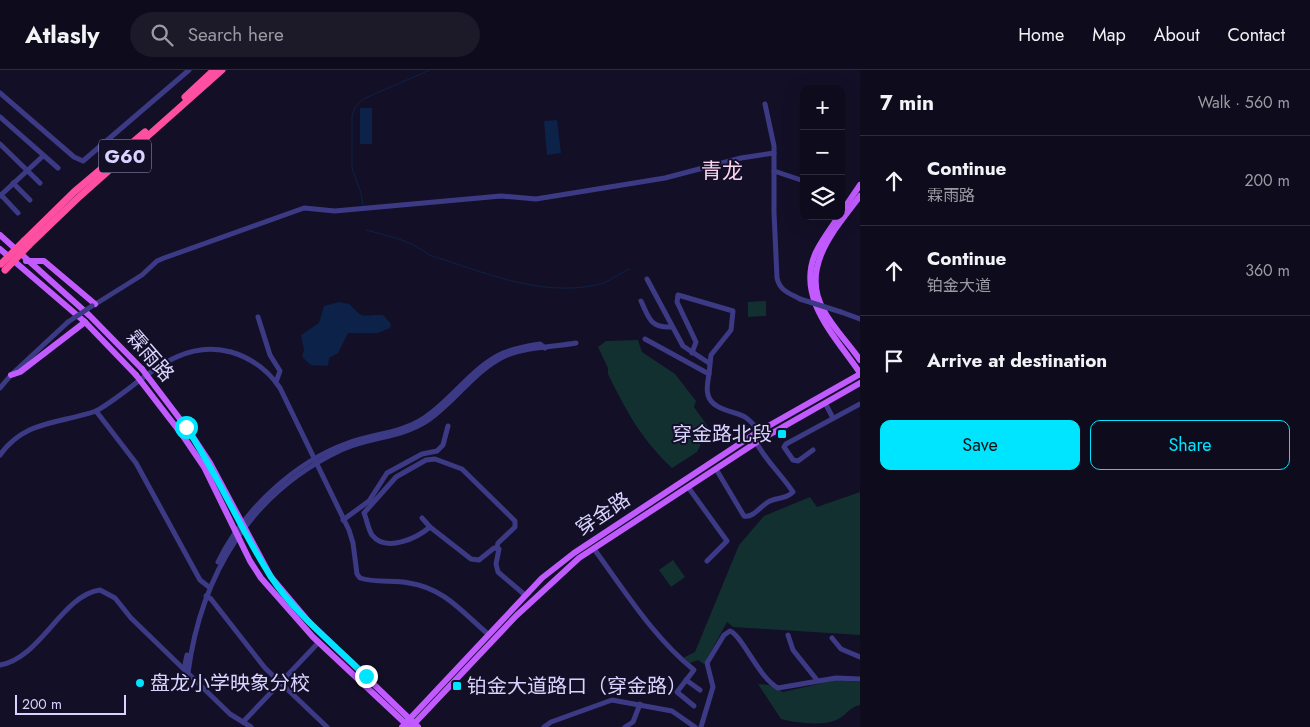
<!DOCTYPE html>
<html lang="en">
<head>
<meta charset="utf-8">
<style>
	body { margin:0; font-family:Jost,"Noto Sans SC",sans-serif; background:#1c1929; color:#f1f3f6 }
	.controls { position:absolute; right:15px; top:15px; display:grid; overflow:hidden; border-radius:10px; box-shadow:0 5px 20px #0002 }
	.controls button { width:45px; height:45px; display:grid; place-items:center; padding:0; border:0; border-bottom:1px solid #2e2b3b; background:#0e0b1c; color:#f1f3f6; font:25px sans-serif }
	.scale { position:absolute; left:15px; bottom:12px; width:111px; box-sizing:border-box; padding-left:5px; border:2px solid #d9d4ff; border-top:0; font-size:14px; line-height:18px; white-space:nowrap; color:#d9d4ff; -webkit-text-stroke:4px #130f26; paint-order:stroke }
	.stop { position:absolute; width:15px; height:15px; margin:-11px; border:4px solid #00e5ff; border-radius:50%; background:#fff }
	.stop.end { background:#00e5ff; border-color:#fff; box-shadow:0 1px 5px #0008 }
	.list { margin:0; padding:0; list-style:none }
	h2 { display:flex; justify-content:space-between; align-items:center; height:65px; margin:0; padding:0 20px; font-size:21px }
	h2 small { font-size:16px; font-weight:400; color:#9b9ba3 }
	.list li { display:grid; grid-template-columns:32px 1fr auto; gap:15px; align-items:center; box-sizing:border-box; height:90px; padding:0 20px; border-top:1px solid #2e2b3b }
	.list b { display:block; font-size:19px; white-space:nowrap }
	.list p { margin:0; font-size:16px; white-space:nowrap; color:#9b9ba3 }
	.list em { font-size:16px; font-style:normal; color:#9b9ba3 }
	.actions { display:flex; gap:10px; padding:15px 20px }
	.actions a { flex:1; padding:11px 0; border:1px solid #00e5ff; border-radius:10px; text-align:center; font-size:18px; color:#00e5ff }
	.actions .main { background:#00e5ff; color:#111 }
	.icon { flex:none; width:28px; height:28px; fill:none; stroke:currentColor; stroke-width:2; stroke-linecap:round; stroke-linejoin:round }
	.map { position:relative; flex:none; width:860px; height:657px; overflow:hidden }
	header { display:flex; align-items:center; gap:30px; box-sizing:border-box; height:70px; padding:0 25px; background:#0e0b1c; border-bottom:1px solid #2e2b3b }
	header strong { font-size:24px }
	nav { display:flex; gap:28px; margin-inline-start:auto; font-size:18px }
	.search { width:350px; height:45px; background:#1c1929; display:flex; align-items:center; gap:12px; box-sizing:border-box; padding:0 18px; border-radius:28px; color:#9b9ba3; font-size:19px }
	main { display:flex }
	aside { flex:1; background:#0e0b1c }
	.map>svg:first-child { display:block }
</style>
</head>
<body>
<header>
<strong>Atlasly</strong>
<div class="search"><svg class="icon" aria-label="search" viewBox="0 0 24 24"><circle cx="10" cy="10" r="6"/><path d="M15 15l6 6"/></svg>Search here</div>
<nav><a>Home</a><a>Map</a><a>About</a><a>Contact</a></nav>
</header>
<main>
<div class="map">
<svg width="860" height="657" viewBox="0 0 860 657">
	<rect width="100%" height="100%" fill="#130f26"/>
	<g fill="#12302f">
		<polygon points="766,231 766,246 748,247 748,232"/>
		<path d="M638,270L642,282L675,304L696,331L694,337L709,358L697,382L672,398C642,370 626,341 608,304V298L598,277L606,271Z"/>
		<polygon points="860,422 860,565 733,557 727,552 704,594 698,590 690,593 683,588 695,582 739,475 764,446 810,427 817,437"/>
		<polygon points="673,490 685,507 671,517 659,500"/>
		<path d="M836,610L860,612V635C850,637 848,643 840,648C826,657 797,653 781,649L758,614L769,615L783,622Z"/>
	</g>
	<g fill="#0c2248">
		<rect x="360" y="38" width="12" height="36"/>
		<polygon points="557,50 561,83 547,85 544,51"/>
		<path d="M339,232L349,234C366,251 360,244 383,245L391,254L390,258L378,263H348L338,283L329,288L328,296L311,295L302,287L304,280L301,265L319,253L324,236Z"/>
	</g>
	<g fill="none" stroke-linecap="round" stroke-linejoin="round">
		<g stroke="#0c2248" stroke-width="1">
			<polyline points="363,135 361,123 352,98 352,45 355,37 363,29 430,0"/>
			<path d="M366,160C388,166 411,170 429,185C484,202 539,227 596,215C609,213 618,203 630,199"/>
		</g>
		<g stroke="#3d3a85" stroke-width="5">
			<polyline points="0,23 74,87 83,91 189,0"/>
			<path d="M765,34L774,76V142L777,208C780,221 789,223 800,229"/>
			<polyline points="0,47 58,98"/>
			<polyline points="0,74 40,113"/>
			<polyline points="774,101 804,111"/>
			<polyline points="13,113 30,130"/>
			<polyline points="1,125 18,143"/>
			<polyline points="0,126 43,86"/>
			<polyline points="647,209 683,276 709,293"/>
			<path d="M641,231C649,248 650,258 671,257"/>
			<polyline points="94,235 142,205 157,191 164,188 304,138 335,141 501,126 536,129 665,108 741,88 774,83"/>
			<polyline points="841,242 860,249"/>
			<polyline points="258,247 270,285 280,301 276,312"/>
			<path d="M645,269L709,304C708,310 706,319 708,325C712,340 734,341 745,347C751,351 755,356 759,361"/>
			<polyline points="692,283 696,272 677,232 678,225 733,241 731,260 711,285 709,304"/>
			<polyline points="0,318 11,305 68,252"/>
			<polyline points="825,333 833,348"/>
			<path d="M96,341C139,317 175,267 231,282C251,288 268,300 280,318L349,460L353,473L357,504L360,508C375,513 393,510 409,513C444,518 463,543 488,564"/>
			<polyline points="813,380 798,391 793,390 784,377 786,374 860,334"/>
			<path d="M0,385C25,350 59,354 96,341L136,393L200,510L209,517"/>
			<path d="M716,399L744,446C753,448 760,437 768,432C776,427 785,430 793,422C781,404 766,391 756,372"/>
			<polyline points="688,417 727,471 707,491"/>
			<polyline points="422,448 430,457 471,489 479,490 494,478 499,479 496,494 498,502 525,525"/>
			<polyline points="343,450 369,431 387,403 422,384 437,381 443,375 448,356"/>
			<path d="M430,457C417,468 386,483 372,465C368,459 367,450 364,443L396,407L426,390L435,389L462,399L515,451V457L498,473L497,477"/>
			<path d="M594,479C625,521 653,567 694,600L677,622L694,636"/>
			<path d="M218,492C243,441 294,392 348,373C373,364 401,363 424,348C452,330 472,297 503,283C515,278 528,276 540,274L545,278"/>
			<polyline points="206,526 211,529 265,598 327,657"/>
			<polyline points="788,565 793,580 817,610"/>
			<polyline points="832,568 841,579 860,587"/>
			<path d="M0,595C41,588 62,525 100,520L115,528L131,548L230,644L251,657"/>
			<polyline points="184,599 187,585"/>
			<path d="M188,603C201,505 250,423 341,380C369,367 401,368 427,351C454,333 475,300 505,286C526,277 553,277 576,273"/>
			<polyline points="686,610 700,620"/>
			<polyline points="243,652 319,572"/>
			<polyline points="544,657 551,652 612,630 672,641 695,657"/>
			<polyline points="625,657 633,652 640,634"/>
			<path d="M701,657L713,617L707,593L724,565L730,561C742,565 758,607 778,618L836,608L860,609"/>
		</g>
		<g stroke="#c25bff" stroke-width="6">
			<path d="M860,126C835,159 799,198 824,241C833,258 849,274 860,290"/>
			<polyline points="841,143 860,115"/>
			<path d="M839,146C831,158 822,170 816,182C795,228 836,267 860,303"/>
			<polyline points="0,165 90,246 142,299"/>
			<polyline points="0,179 85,252 136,305"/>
			<polyline points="26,191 44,191 95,234"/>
			<polyline points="11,305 20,302 85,252"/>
			<polyline points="189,361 210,393 271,507 309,552 418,657"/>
			<polyline points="183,366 204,397 250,491 261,508 313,567 408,656"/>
			<polyline points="402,657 542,508 574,483 756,363 860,304"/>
			<polyline points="411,657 516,546 579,488 760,370 860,313"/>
		</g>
		<g stroke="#ff4fa3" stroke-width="7">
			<polyline points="185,27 214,0"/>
			<polyline points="24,171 74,122 145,62"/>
			<polyline points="29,175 78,128 222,0"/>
		</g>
		<g stroke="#3d3a85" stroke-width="5">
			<polyline points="800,229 841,242"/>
			<polyline points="68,252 92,236"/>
		</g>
		<g stroke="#c25bff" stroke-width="6">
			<polyline points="142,299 189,361"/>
			<polyline points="136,305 183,366"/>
		</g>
		<g stroke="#ff4fa3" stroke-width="7">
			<polyline points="1,194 24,171"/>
			<polyline points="5,200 29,175"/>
		</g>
	</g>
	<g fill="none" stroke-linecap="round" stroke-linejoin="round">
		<path stroke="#00e5ff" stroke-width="6" d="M186,357C218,405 240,459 271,507C296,545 334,574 366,606"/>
	</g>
	<g fill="#00e5ff" stroke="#130f26" stroke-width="2">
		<rect x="777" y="359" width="10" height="10" rx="2.5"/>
		<circle cx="140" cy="613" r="5"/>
		<rect x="452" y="611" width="10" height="10" rx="2.5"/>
	</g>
	<g text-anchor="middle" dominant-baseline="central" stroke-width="4" stroke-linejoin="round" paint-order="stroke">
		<rect fill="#130f26" stroke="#9e99be" stroke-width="1" x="99" y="69.5" width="52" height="33" rx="4"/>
		<g font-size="19" font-weight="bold" fill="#d9d4ff">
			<text x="125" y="86">G60</text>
		</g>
		<g font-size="20" fill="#d9d4ff" stroke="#130f26">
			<text transform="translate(150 286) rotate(49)">霖雨路</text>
			<text transform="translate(603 444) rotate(-34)">穿金路</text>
		</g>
		<g font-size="20" fill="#d9d4ff" stroke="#130f26" text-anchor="start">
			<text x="772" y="364" text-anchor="end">穿金路北段</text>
			<text x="150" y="613">盘龙小学映象分校</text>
			<text x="467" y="616">铂金大道路口（穿金路）</text>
		</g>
		<g font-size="21" fill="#ffd6f0" stroke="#130f26">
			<text x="722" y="101">青龙</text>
		</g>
	</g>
</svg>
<div class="controls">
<button>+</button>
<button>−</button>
<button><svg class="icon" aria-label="layers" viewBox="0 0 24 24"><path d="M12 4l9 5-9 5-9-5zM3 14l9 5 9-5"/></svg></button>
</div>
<div class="scale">200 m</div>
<div class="stop" style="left:186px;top:357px"></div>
<div class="stop end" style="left:366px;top:606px"></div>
</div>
<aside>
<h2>7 min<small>Walk · 560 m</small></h2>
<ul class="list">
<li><svg class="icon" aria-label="ahead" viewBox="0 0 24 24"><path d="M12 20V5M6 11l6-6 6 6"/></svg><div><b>Continue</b><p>霖雨路</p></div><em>200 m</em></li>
<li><svg class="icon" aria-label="ahead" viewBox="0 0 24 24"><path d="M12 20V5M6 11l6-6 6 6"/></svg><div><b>Continue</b><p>铂金大道</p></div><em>360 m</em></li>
<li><svg class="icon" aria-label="arrive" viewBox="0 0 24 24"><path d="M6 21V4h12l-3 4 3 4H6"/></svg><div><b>Arrive at destination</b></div></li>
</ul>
<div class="actions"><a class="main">Save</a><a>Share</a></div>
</aside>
</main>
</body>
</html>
